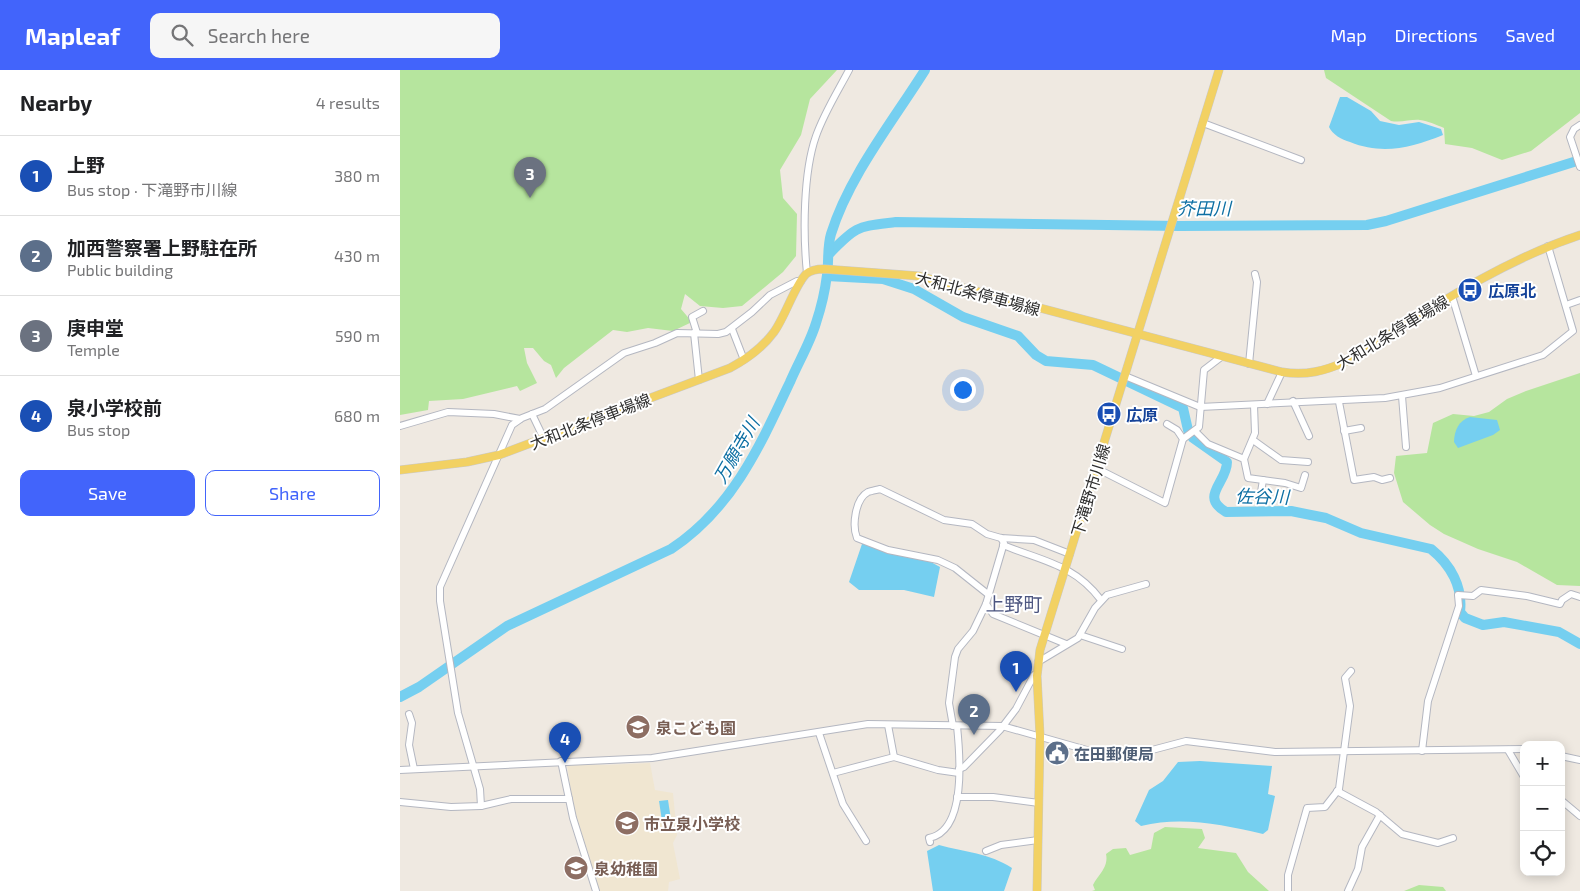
<!DOCTYPE html>
<html lang="en">
<head>
<meta charset="utf-8">
<style>
	body { margin:0; font-family:"Exo 2","Noto Sans JP",sans-serif; background:#f6f6f6; color:#202124 }
	.controls { position:absolute; right:15px; bottom:15px; display:grid; overflow:hidden; border-radius:10px; box-shadow:0 2px 12px #0003 }
	.controls button { width:45px; height:45px; display:grid; place-items:center; padding:0; border:0; border-bottom:1px solid #e0e0e0; background:#fff; color:#202124; font:25px sans-serif }
	.you { position:absolute; left:562px; top:319px; width:18px; height:18px; margin:-12px; border:4px solid #fff; border-radius:50%; background:#1a73e8; box-shadow:0 0 0 8px #1a73e833 }
	.badge { display:grid; place-items:center; width:32px; height:32px; border-radius:50%; background:#4264fb; color:#fff; font-size:16px; font-weight:700 }
	.pin { position:absolute; translate:-50% -41px; filter:drop-shadow(0 1px 2px #0008) }
	.pin::after { content:''; position:absolute; top:26px; width:18px; height:15px; background:inherit; clip-path:polygon(0 0,100% 0,50% 100%) }
	.list { margin:0; padding:0; list-style:none }
	h2 { display:flex; justify-content:space-between; align-items:center; height:65px; margin:0; padding:0 20px; font-size:21px }
	h2 small { font-size:16px; font-weight:400; color:#757577 }
	.list li { display:grid; grid-template-columns:32px 1fr auto; gap:15px; align-items:center; box-sizing:border-box; height:80px; padding:0 20px; border-top:1px solid #e0e0e0 }
	.list b { display:block; font-size:19px; white-space:nowrap }
	.list p { margin:0; font-size:16px; white-space:nowrap; color:#757577 }
	.list em { font-size:16px; font-style:normal; color:#757577 }
	.actions { display:flex; gap:10px; padding:15px 20px }
	.actions a { flex:1; padding:11px 0; border:1px solid #4264fb; border-radius:10px; text-align:center; font-size:18px; color:#4264fb }
	.actions .main { background:#4264fb; color:#fff }
	.icon { flex:none; width:28px; height:28px; fill:none; stroke:currentColor; stroke-width:2; stroke-linecap:round; stroke-linejoin:round }
	.map { position:relative; flex:none; width:1180px; height:821px; overflow:hidden }
	header { display:flex; align-items:center; gap:30px; box-sizing:border-box; height:70px; padding:0 25px; background:#4264fb; color:#fff }
	header strong { font-size:24px }
	nav { display:flex; gap:28px; margin-inline-start:auto; font-size:18px }
	.search { width:350px; height:45px; background:#f6f6f6; display:flex; align-items:center; gap:12px; box-sizing:border-box; padding:0 18px; border-radius:10px; color:#757577; font-size:19px }
	main { display:flex }
	aside { flex:1; background:#fff }
	.map>svg:first-child { display:block }
</style>
</head>
<body>
<header>
<strong>Mapleaf</strong>
<div class="search"><svg class="icon" aria-label="search" viewBox="0 0 24 24"><circle cx="10" cy="10" r="6"/><path d="M15 15l6 6"/></svg>Search here</div>
<nav><a>Map</a><a>Directions</a><a>Saved</a></nav>
</header>
<main>
<aside>
<h2>Nearby<small>4 results</small></h2>
<ul class="list">
<li><span class="badge" style="background:#1a4fb4">1</span><div><b>上野</b><p>Bus stop · 下滝野市川線</p></div><em>380 m</em></li>
<li><span class="badge" style="background:#5c6f8a">2</span><div><b>加西警察署上野駐在所</b><p>Public building</p></div><em>430 m</em></li>
<li><span class="badge" style="background:#6b7280">3</span><div><b>庚申堂</b><p>Temple</p></div><em>590 m</em></li>
<li><span class="badge" style="background:#1a4fb4">4</span><div><b>泉小学校前</b><p>Bus stop</p></div><em>680 m</em></li>
</ul>
<div class="actions"><a class="main">Save</a><a>Share</a></div>
</aside>
<div class="map">
<svg width="1180" height="821" viewBox="0 0 1180 821">
	<rect width="100%" height="100%" fill="#efe9e1"/>
	<polygon fill="#f0e6d1" points="250,693 255,720 273,723 277,765 273,773 280,809 269,812 268,821 199,821 174,742 167,694 207,695"/>
	<g fill="#b6e59e">
		<polygon points="0,0 437,0 410,29 401,65 380,100 383,128 397,144 396,186 383,202 342,236 323,238 300,236 285,224 281,239 292,252 273,261 248,258 227,262 213,260 164,298 156,308 151,295 144,291 133,278 124,278 127,293 137,313 120,321 117,316 63,329 29,331 28,340 0,345"/>
		<path d="M924,0H1180V43L1131,81L1102,90L1072,78L1045,74L1044,58C1037,55 1028,51 1020,50C1012,49 1001,53 991,51L926,8Z"/>
		<polygon points="1180,303 1180,516 1157,515 1117,492 1078,479 1044,464 1030,455 1003,432 994,403 996,386 1027,383 1033,353 1053,344 1074,346 1089,342 1107,329 1126,321"/>
		<path d="M765,757L802,759L805,768L798,778L836,783L848,802L869,821H692L695,820L693,815C698,805 709,797 706,784L713,779L726,778L730,785L751,779L754,763Z"/>
		<polygon points="1019,815 1043,817 1046,821 1004,821"/>
	</g>
	<g fill="#75cff0">
		<path d="M940,27H947L971,41L980,51L999,55L1019,52L1041,59L1043,65C1011,78 982,85 950,72C942,70 932,64 929,57Z"/>
		<path d="M1070,347L1097,350L1100,360L1093,365L1058,378L1054,372C1054,361 1059,350 1070,347Z"/>
		<polygon points="465,473 529,491 540,497 534,527 504,520 459,520 449,512 462,474"/>
		<path d="M800,691L872,696L868,724L875,726L868,760L863,764C822,755 783,746 741,756L735,751L749,720L763,711L778,692Z"/>
		<polygon points="268,730 271,750 262,751 259,731"/>
		<path d="M539,775C565,782 589,783 612,798L604,821H533L527,781Z"/>
	</g>
	<g fill="none" stroke-linecap="round" stroke-linejoin="round">
		<g stroke="#75cff0" stroke-width="10">
			<path d="M429,184C457,155 457,157 496,152L780,156L967,155L986,151L1180,90"/>
			<path d="M427,206L483,209L514,219L563,247L618,266L636,285L646,291L693,295L783,338L788,360L793,368L827,392C827,413 799,426 826,442L891,441L926,448L961,463L1031,479C1051,495 1063,517 1060,542L1065,548L1083,555L1104,552L1159,562L1180,574"/>
			<path d="M0,627L19,617L107,556L271,479C332,439 360,376 390,312C398,293 410,273 416,253C421,238 425,221 427,205C429,192 427,177 431,164C449,106 493,51 525,0"/>
		</g>
		<defs>
			<g id="minor">
				<polyline points="803,53 901,90"/>
				<polyline points="1180,55 1174,59 1170,67 1180,97"/>
				<path d="M407,203C403,164 403,103 416,66C424,43 438,21 449,0"/>
				<polyline points="1052,226 1076,306"/>
				<polyline points="1166,235 1180,230"/>
				<polyline points="332,259 344,290"/>
				<polyline points="294,263 299,310"/>
				<polyline points="297,263 292,247 303,241"/>
				<polyline points="849,294 857,212 855,204"/>
				<polyline points="725,306 800,337 985,328 1040,318 1143,285 1173,261 1148,176"/>
				<polyline points="1002,326 1006,377"/>
				<polyline points="893,331 909,366"/>
				<polyline points="939,332 954,410 974,407 982,410 990,408"/>
				<polyline points="867,334 882,302"/>
				<polyline points="132,344 144,369"/>
				<polyline points="0,356 48,342 94,344 120,349"/>
				<polyline points="944,361 961,358"/>
				<polyline points="796,362 808,374 844,389 848,408 885,413 901,418 905,405"/>
				<polyline points="783,369 799,357 804,300 821,287"/>
				<polyline points="853,370 881,390 908,392"/>
				<polyline points="844,389 855,363 854,335"/>
				<polyline points="696,398 765,433 783,369 777,360 767,354"/>
				<polyline points="861,422 863,410"/>
				<path d="M603,475C642,491 674,494 701,530"/>
				<path d="M589,525L555,498L538,490L488,480L457,468C452,456 455,429 468,422C471,421 476,420 480,419L544,450L572,454L587,464L601,468L634,470L670,484"/>
				<polyline points="586,534 593,544 666,574"/>
				<polyline points="680,565 722,579"/>
				<polyline points="638,592 678,568 695,538 707,525 746,514"/>
				<polyline points="9,644 12,653 9,675 14,699"/>
				<polyline points="488,655 494,687"/>
				<polyline points="553,656 549,633 555,587 558,579 573,561 586,534 604,473 601,468"/>
				<polyline points="419,663 443,734 466,771"/>
				<polyline points="1108,680 1124,707"/>
				<polyline points="1022,681 1028,631 1059,536 1058,525 1073,526 1081,520 1127,526 1160,534 1162,530 1171,524 1180,527"/>
				<polyline points="1161,686 1180,690"/>
				<polyline points="161,691 173,748 196,821"/>
				<polyline points="559,699 564,697 600,660 616,639 634,605 637,606"/>
				<polyline points="0,700 252,688 468,654 602,656 708,686 737,684 786,671 875,682 1124,679"/>
				<polyline points="433,703 494,687 538,700 559,703"/>
				<polyline points="937,721 976,742 1002,764 1038,773 1053,768"/>
				<polyline points="557,727 593,727 639,733"/>
				<polyline points="1161,730 1180,746"/>
				<polyline points="0,732 51,737 81,736 80,719 58,643 40,531 40,517 112,355 122,348 145,339 224,283 255,273 277,263 318,264 326,262 352,242 370,225 397,211 401,211"/>
				<polyline points="81,736 111,729 169,729"/>
				<path d="M530,772L529,768C567,761 560,685 557,656"/>
				<polyline points="586,781 601,775 638,770"/>
				<polyline points="888,821 888,805 907,738 925,737 939,719 950,636 945,608 951,601"/>
				<polyline points="948,821 958,799 962,777 980,745"/>
			</g>
			<g id="major">
				<path d="M0,400L67,392L99,385L330,298C347,289 363,277 374,262C385,247 395,215 406,204C411,200 417,199 424,199L519,206L882,302C906,306 925,301 947,291C1022,245 1095,193 1180,165"/>
				<polyline points="637,821 640,666 637,606 640,580 819,0"/>
			</g>
		</defs>
		<use href="#minor" stroke="#b4b7c1" stroke-width="8"/>
		<use href="#major" stroke="#c9c9c9" stroke-width="9"/>
		<use href="#minor" stroke="#fff" stroke-width="6"/>
		<use href="#major" stroke="#f2d163" stroke-width="8"/>
	</g>
	<defs>
		<symbol id="bus-disc" viewBox="-11 -11 22 22"><circle r="9.5" fill="#1a4fb4" stroke="#fff"/><path d="M-5-6H5V4H4V6H2V4H-2V6H-4V4H-5ZM-3.5-4V0h7V-4ZM-3.5 1.2v1.5H-2V1.2ZM2 1.2v1.5H3.5V1.2Z" fill="#fff"/></symbol>
		<symbol id="school-disc" viewBox="-11 -11 22 22"><circle r="9.5" fill="#8d6e63" stroke="#fff"/><path d="M0-5L7-2L0 1L-7-2ZM-4 1L0 2.5L4 1V4Q0 6-4 4Z" fill="#fff"/></symbol>
		<symbol id="civic-disc" viewBox="-11 -11 22 22"><circle r="9.5" fill="#5c6f8a" stroke="#fff"/><path d="M-.6-6.5H3V-4.5H.6V-3L4-1V1h2V6H-6V1h2V-1L-.6-3ZM-1.2 2.5V6h2.4V2.5Z" fill="#fff"/></symbol>
	</defs>
	<g fill-rule="evenodd">
		<use href="#bus-disc" x="1056" y="206" width="28" height="28"/>
		<use href="#bus-disc" x="695" y="330" width="28" height="28"/>
		<use href="#school-disc" x="224" y="643" width="28" height="28"/>
		<use href="#civic-disc" x="643" y="669" width="28" height="28"/>
		<use href="#school-disc" x="213" y="739" width="28" height="28"/>
		<use href="#school-disc" x="162" y="784" width="28" height="28"/>
	</g>
	<g text-anchor="middle" dominant-baseline="central" stroke-width="4" stroke-linejoin="round" paint-order="stroke">
		<g font-size="16" font-weight="bold" fill="#164399" stroke="#fff" text-anchor="start">
			<text x="1088" y="220">広原北</text>
			<text x="726" y="344">広原</text>
		</g>
		<g font-size="16" fill="#2e2e2e" stroke="#fff">
			<text transform="translate(578 223) rotate(15)">大和北条停車場線</text>
			<text transform="translate(992 262) rotate(-31)">大和北条停車場線</text>
			<text transform="translate(190 351) rotate(-21)">大和北条停車場線</text>
			<text transform="translate(690 420) rotate(-73)">下滝野市川線</text>
		</g>
		<g font-size="16" font-weight="bold" fill="#785e54" stroke="#fff" text-anchor="start">
			<text x="256" y="657">泉こども園</text>
			<text x="244" y="753">市立泉小学校</text>
			<text x="194" y="798">泉幼稚園</text>
		</g>
		<g font-size="16" font-weight="bold" fill="#4e5e75" stroke="#fff" text-anchor="start">
			<text x="674" y="683">在田郵便局</text>
		</g>
		<g font-size="18" font-style="italic" fill="#0d6fa3" stroke="#fff">
			<text x="804" y="138">芥田川</text>
			<text transform="translate(336 380) rotate(-60)">万願寺川</text>
			<text transform="translate(862 426) rotate(1)">佐谷川</text>
		</g>
		<g font-size="19" fill="#4d5680" stroke="#fff">
			<text x="614" y="533">上野町</text>
		</g>
	</g>
</svg>
<div class="controls">
<button>+</button>
<button>−</button>
<button><svg class="icon" aria-label="locate" viewBox="0 0 24 24"><circle cx="12" cy="12" r="6"/><path d="M12 2v4M12 18v4M2 12h4M18 12h4"/></svg></button>
</div>
<div class="you"></div>
<div class="pin badge" style="left:616px;top:622px;background:#1a4fb4">1</div>
<div class="pin badge" style="left:574px;top:665px;background:#5c6f8a">2</div>
<div class="pin badge" style="left:130px;top:128px;background:#6b7280">3</div>
<div class="pin badge" style="left:165px;top:693px;background:#1a4fb4">4</div>
</div>
</main>
</body>
</html>
